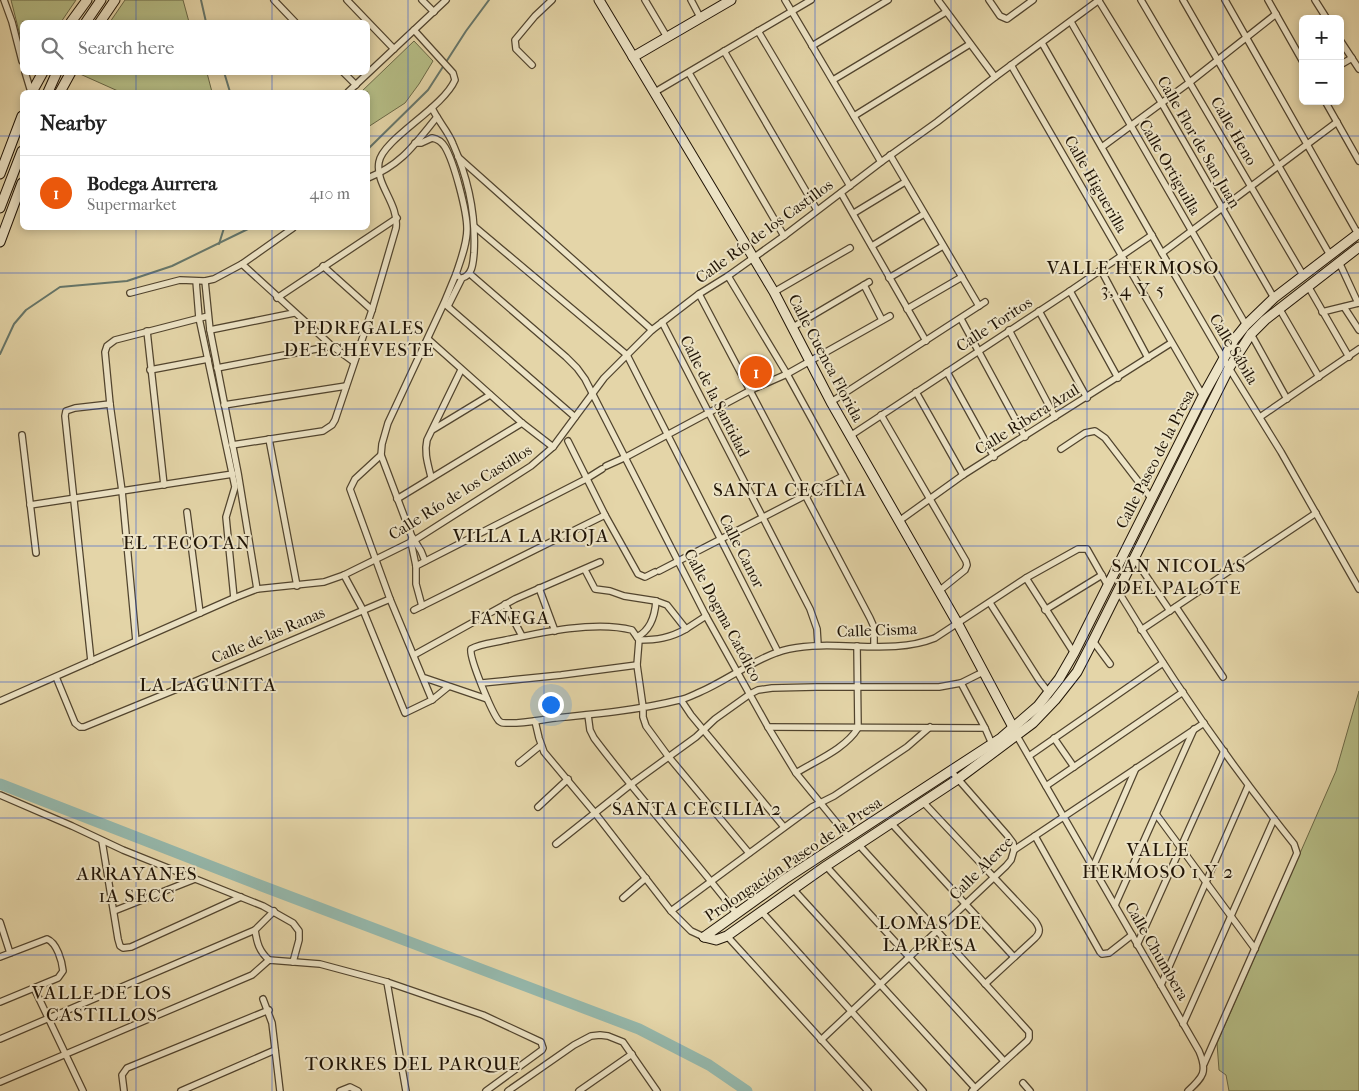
<!DOCTYPE html>
<html lang="en">
<head>
<meta charset="utf-8">
<style>
	body { margin:0; font-family:"IM FELL French Canon",serif; background:#f6f6f6; color:#222 }
	.controls { position:absolute; right:15px; top:15px; display:grid; overflow:hidden; border-radius:8px; box-shadow:0 2px 8px #0003 }
	.controls button { width:45px; height:45px; display:grid; place-items:center; padding:0; border:0; border-bottom:1px solid #e0e0e0; background:#fff; color:#222; font:25px sans-serif }
	.you { position:absolute; left:550px; top:704px; width:18px; height:18px; margin:-12px; border:4px solid #fff; border-radius:50%; background:#1a73e8; box-shadow:0 0 0 8px #1a73e833 }
	.badge { display:grid; place-items:center; width:32px; height:32px; border-radius:50%; background:#ea580c; color:#fff; font-size:16px; font-weight:700 }
	.pin { position:absolute; translate:-50% -50%; border:2px solid #fff; box-shadow:0 1px 5px #0006 }
	.list { margin:0; padding:0; list-style:none }
	h2 { display:flex; justify-content:space-between; align-items:center; height:65px; margin:0; padding:0 20px; font-size:21px }
	h2 small { font-size:16px; font-weight:400; color:#767676 }
	.list li { display:grid; grid-template-columns:32px 1fr auto; gap:15px; align-items:center; box-sizing:border-box; height:75px; padding:0 20px; border-top:1px solid #e0e0e0 }
	.list b { display:block; font-size:19px; white-space:nowrap }
	.list p { margin:0; font-size:16px; white-space:nowrap; color:#767676 }
	.list em { font-size:16px; font-style:normal; color:#767676 }
	.icon { flex:none; width:28px; height:28px; fill:none; stroke:currentColor; stroke-width:2; stroke-linecap:round; stroke-linejoin:round }
	.map { position:relative; flex:none; width:1359px; height:1091px; overflow:hidden }
	.search { position:absolute; background:#fff; box-shadow:0 2px 8px #0003; left:20px; top:20px; width:350px; height:55px; display:flex; align-items:center; gap:12px; box-sizing:border-box; padding:0 18px; border-radius:8px; color:#767676; font-size:19px }
	.panel { position:absolute; background:#fff; box-shadow:0 2px 8px #0003; left:20px; top:90px; width:350px; height:140px; border-radius:8px }
	.map>svg:first-child { display:block }
</style>
</head>
<body>
<div class="map">
<svg width="1359" height="1091" viewBox="0 0 1359 1091">
	<rect width="100%" height="100%" fill="#e4d5a8"/>
	<filter id="stains"><feTurbulence type="fractalNoise" baseFrequency=".004" numOctaves="4"/><feColorMatrix values="0 0 0 0 .2 0 0 0 0 .09 0 0 0 0 .02 0 0 0 .5 -.17"/></filter>
	<radialGradient id="worn" r=".72"><stop offset=".6" stop-color="#630" stop-opacity="0"/><stop offset="1" stop-color="#630" stop-opacity=".3"/></radialGradient>
	<g fill="#b5bd86" stroke="#6a6846">
		<polygon points="11,0 76,0 61,22 22,22 22,43"/>
		<polygon points="125,0 183,0 189,22 110,22"/>
		<polygon points="414,41 433,61 419,84 405,103 368,127 368,92 361,92"/>
		<polygon points="81,73 207,73 212,92 118,92 118,91 80,74"/>
		<polygon points="1359,691 1359,1091 1229,1091 1226,1075 1219,1070 1217,1043 1336,771"/>
	</g>
	<g fill="none" stroke-linecap="round" stroke-linejoin="round">
		<g stroke="#66766a" stroke-width="2">
			<polyline points="201,0 206,22"/>
			<polyline points="224,72 230,92"/>
			<polyline points="368,149 428,90 466,31 489,0"/>
			<polyline points="219,244 224,228"/>
			<polyline points="0,354 14,324 26,310 60,287 127,281 172,266 250,228"/>
		</g>
		<polyline stroke="#95b8ac" stroke-width="11" points="0,784 262,886 639,1029 709,1065 747,1091"/>
		<defs>
			<g id="street">
				<polyline points="4,0 12,22 22,61"/>
				<polyline points="274,0 295,22"/>
				<polyline points="347,0 394,49"/>
				<polyline points="422,0 434,12"/>
				<polyline points="645,0 667,37"/>
				<polyline points="691,0 700,17"/>
				<polyline points="785,0 881,162"/>
				<polyline points="938,0 995,77"/>
				<polyline points="989,0 1000,16 1007,19 1033,0"/>
				<polyline points="1141,0 1303,275"/>
				<polyline points="1183,0 1330,255"/>
				<polyline points="1225,0 1358,234"/>
				<polyline points="1268,0 1303,62"/>
				<polyline points="1315,0 1327,19"/>
				<polyline points="1099,1 1161,102 1274,298"/>
				<polyline points="1071,22 1246,325"/>
				<polyline points="758,31 850,186"/>
				<polyline points="1340,40 1359,69"/>
				<polyline points="1042,43 1162,253 1229,368 1281,452 1359,589"/>
				<polyline points="812,46 888,0"/>
				<polyline points="724,51 817,210"/>
				<polyline points="532,65 516,49 515,40 535,16 552,0"/>
				<polyline points="1011,65 1203,396"/>
				<polyline points="1340,65 1352,58"/>
				<polyline points="25,72 31,92"/>
				<polyline points="343,72 356,85"/>
				<polyline points="689,73 784,236"/>
				<polyline points="833,80 946,12"/>
				<polyline points="348,92 446,0"/>
				<polyline points="655,92 811,0"/>
				<polyline points="1325,101 1359,161"/>
				<path d="M432,108C438,121 448,131 453,144C468,178 476,216 474,253C473,262 473,275 462,278L448,306"/>
				<polyline points="854,116 970,44"/>
				<path d="M415,143H421L432,138C438,139 442,142 445,147C454,162 467,211 467,229C467,244 461,259 456,274L458,276"/>
				<polyline points="1102,147 1190,82 1276,14"/>
				<polyline points="890,155 979,306"/>
				<polyline points="458,157 652,330"/>
				<path d="M368,178C402,164 414,145 437,117"/>
				<polyline points="841,193 926,341"/>
				<polyline points="854,213 905,182"/>
				<polyline points="475,227 627,355 778,652"/>
				<polyline points="872,246 924,214"/>
				<polyline points="1162,253 1337,122"/>
				<polyline points="1339,262 1358,303"/>
				<polyline points="242,264 332,346 354,362"/>
				<polyline points="323,266 372,310"/>
				<polyline points="1101,270 1148,358"/>
				<polyline points="470,274 566,357 577,368 585,379 706,616 768,727 796,773 849,838"/>
				<polyline points="728,276 787,374 846,481"/>
				<polyline points="889,278 943,246"/>
				<polyline points="196,281 199,318 235,487 226,517 234,598"/>
				<polyline points="205,281 210,330 238,473 257,589"/>
				<polyline points="864,285 882,320"/>
				<polyline points="1308,286 1349,357"/>
				<polyline points="1070,291 1118,378"/>
				<polyline points="774,292 850,248"/>
				<polyline points="130,293 180,280 205,281 214,279 242,264 293,228"/>
				<polyline points="699,294 870,618 874,627 874,646"/>
				<polyline points="277,298 397,218"/>
				<polyline points="446,305 575,417"/>
				<polyline points="1344,307 1359,330"/>
				<polyline points="1279,308 1319,377"/>
				<polyline points="907,309 962,277"/>
				<polyline points="1039,311 1087,398"/>
				<polyline points="1322,312 1359,303"/>
				<polyline points="961,319 1025,437"/>
				<polyline points="662,322 810,609 817,629 818,645"/>
				<polyline points="793,327 869,282"/>
				<polyline points="210,330 294,313"/>
				<polyline points="1009,330 1055,417"/>
				<polyline points="147,331 164,485"/>
				<polyline points="1251,334 1287,399"/>
				<polyline points="428,339 522,423 553,447"/>
				<polyline points="217,368 332,346"/>
				<polyline points="150,370 208,359"/>
				<polyline points="947,372 994,457"/>
				<polyline points="916,392 963,475"/>
				<polyline points="831,402 985,302"/>
				<polyline points="224,405 346,386"/>
				<polyline points="881,415 966,561 967,565 965,570 939,591"/>
				<polyline points="1260,417 1359,349"/>
				<polyline points="434,429 490,395"/>
				<polyline points="22,435 36,553"/>
				<polyline points="850,436 1070,291 1152,235"/>
				<polyline points="269,439 297,586"/>
				<polyline points="568,441 605,515 638,574 645,577 655,572"/>
				<path d="M232,445L323,431L332,425L335,420L372,310L396,228C399,203 375,185 379,162C383,139 443,108 455,80L453,73L414,30"/>
				<polyline points="1061,449 1085,433 1095,431 1105,438 1151,498"/>
				<polyline points="381,455 355,479 350,489 390,599 432,700"/>
				<polyline points="606,466 626,457 751,390 787,374 890,316"/>
				<path d="M431,477C428,464 424,453 427,440L461,370"/>
				<polyline points="397,499 522,423"/>
				<polyline points="30,505 233,474"/>
				<polyline points="187,512 200,613"/>
				<polyline points="899,521 963,475 1171,343"/>
				<polyline points="413,538 421,551 425,561"/>
				<polyline points="1134,558 1170,611"/>
				<polyline points="416,566 586,479 602,469"/>
				<polyline points="585,570 595,589 610,591 624,596 656,601 667,605 686,629 706,616"/>
				<polyline points="659,571 843,476"/>
				<polyline points="344,575 363,610 405,713 432,700 448,687"/>
				<polyline points="1026,578 1074,653"/>
				<polyline points="539,588 555,631"/>
				<path d="M1118,591C1171,679 1230,764 1294,844L1297,853L1204,1064"/>
				<polyline points="990,603 1039,680 1049,693"/>
				<polyline points="505,604 522,636"/>
				<polyline points="422,606 416,584 416,566 411,542 412,537 381,455 382,444 388,423 444,303 456,274"/>
				<polyline points="1176,607 1223,677"/>
				<polyline points="414,610 605,515"/>
				<polyline points="1045,610 1102,575"/>
				<polyline points="1141,630 1316,513"/>
				<path d="M637,637C651,630 655,615 656,601"/>
				<path d="M639,640C657,640 670,638 686,629"/>
				<polyline points="136,641 122,491 110,404 105,352 107,346 115,340 208,316"/>
				<polyline points="1093,641 1110,664"/>
				<polyline points="414,655 515,599 600,562"/>
				<polyline points="91,661 65,416 66,411 75,408 110,404"/>
				<polyline points="56,677 75,723 80,727 84,727 177,689 390,599"/>
				<polyline points="425,678 487,699"/>
				<polyline points="482,683 561,675 637,665"/>
				<polyline points="961,683 985,728"/>
				<polyline points="681,700 691,715 784,827"/>
				<polyline points="0,701 234,598 257,589 324,582 344,575 415,540 531,466 553,447 604,378 652,330 699,294 728,276 784,236 881,162 937,122 995,77 1099,0"/>
				<path d="M588,715L590,730L594,738C639,798 690,853 736,913"/>
				<polyline points="535,721 539,738 544,752 595,813 671,911 691,931 704,937"/>
				<polyline points="768,727 985,728 992,744"/>
				<path d="M1017,736L1199,1051C1208,1072 1203,1077 1188,1091"/>
				<polyline points="1054,738 1074,767"/>
				<polyline points="1029,756 1163,663"/>
				<polyline points="519,763 541,745"/>
				<polyline points="951,771 1007,835 1013,843 1014,850"/>
				<path d="M796,773C817,760 845,749 858,728L857,646"/>
				<polyline points="1046,786 1183,692"/>
				<polyline points="0,795 72,826 123,850 263,906 293,923 299,931 299,940 293,962"/>
				<path d="M924,803L1035,921C1040,928 1041,932 1035,938L985,984"/>
				<polyline points="538,807 568,779"/>
				<polyline points="1156,814 1255,949"/>
				<polyline points="892,824 1014,957"/>
				<polyline points="1035,836 1100,952 1102,954 1109,953 1132,935"/>
				<polyline points="102,841 118,939 120,946 123,948 131,947 241,897"/>
				<polyline points="556,844 630,785 696,737 715,719 750,694 758,690 772,688 816,687 939,687 961,683 983,672"/>
				<polyline points="859,845 1029,1032 1029,1038 1027,1041 972,1091"/>
				<path d="M749,853L668,756L646,726L643,717V707L637,665L639,640L632,630C595,620 538,633 501,641C491,643 480,644 471,649C469,658 492,713 499,721C502,723 502,723 506,723C522,724 539,720 555,718C596,714 639,710 679,700C686,699 693,695 700,692C728,680 760,655 789,649C836,639 891,656 935,638L1026,578L1078,549H1087L1108,586"/>
				<polyline points="826,866 1004,1061"/>
				<polyline points="1093,867 1136,768"/>
				<polyline points="793,889 975,1088"/>
				<polyline points="623,898 646,878"/>
				<polyline points="1115,905 1194,729"/>
				<polyline points="114,911 195,879"/>
				<polyline points="671,911 812,807 834,796 907,747 930,727"/>
				<polyline points="761,911 923,1091"/>
				<polyline points="0,922 10,953"/>
				<polyline points="727,936 868,1091"/>
				<polyline points="1137,945 1224,751"/>
				<path d="M0,957L47,939C57,943 62,961 63,971L58,978L0,1002"/>
				<path d="M269,960C259,951 257,943 255,930L274,911"/>
				<polyline points="387,982 406,1091"/>
				<polyline points="1161,985 1248,786"/>
				<polyline points="34,988 83,1091"/>
				<polyline points="263,999 272,1023 280,1091"/>
				<polyline points="1183,1024 1274,819"/>
				<polyline points="0,1039 255,930"/>
				<polyline points="821,1040 1006,866 1011,860 1014,850 1204,723"/>
				<polyline points="0,1082 252,975 269,960 320,964 387,982 483,1015 541,1042 543,1048 542,1050 486,1091"/>
				<polyline points="1023,1083 1030,1091"/>
				<polyline points="124,1091 122,1075 127,1068 269,1010"/>
				<polyline points="181,1091 275,1050"/>
				<polyline points="340,1091 350,1087 358,1091"/>
				<polyline points="508,1091 574,1045 591,1036 600,1035 608,1036 623,1042 657,1091"/>
				<polyline points="579,1091 632,1054"/>
			</g>
			<g id="secondary">
				<polyline points="599,0 774,292 831,402 958,624 1015,731"/>
				<polyline points="71,22 87,0"/>
				<polyline points="86,22 101,0"/>
				<polyline points="100,22 115,0"/>
				<polyline points="633,57 731,0"/>
				<polyline points="32,92 43,72"/>
				<polyline points="48,92 57,72"/>
				<polyline points="60,92 71,72"/>
				<polyline points="0,174 22,116"/>
				<polyline points="0,208 22,151"/>
				<polyline points="0,242 22,183"/>
				<polyline points="704,937 785,879 1001,738 1038,706 1059,679 1074,653 1203,396 1234,340 1246,325 1274,298 1359,233"/>
				<polyline points="704,937 716,940 727,936 826,866 958,779 1033,723 1055,700 1077,672 1093,641 1229,368 1251,334 1265,320 1359,247"/>
			</g>
		</defs>
		<use href="#street" stroke="#51442e" stroke-width="8"/>
		<use href="#secondary" stroke="#201406" stroke-width="11"/>
		<use href="#street" stroke="#ede4c6" stroke-width="5.5"/>
		<use href="#secondary" stroke="#ede4c6" stroke-width="9"/>
	</g>
	<path fill="none" stroke="#1d4ed8" stroke-width="1" stroke-opacity="0.55" d="M136,0V22M272,0V22M408,0V1091M544,0V1091M680,0V1091M815,0V1091M951,0V1091M1087,0V1091M1223,0V1091M136,72V92M272,72V92M0,136H22M368,136H1359M136,228V1091M272,228V1091M0,273H1359M0,409H1359M0,546H1359M0,682H1359M0,818H1359M0,955H1359"/>
	<g text-anchor="middle" dominant-baseline="central" stroke-width="4" stroke-linejoin="round" paint-order="stroke">
		<g font-size="16" fill="#201406" stroke="#ede4c6">
			<text transform="translate(1234 131) rotate(60)">Calle Heno</text>
			<text transform="translate(1199 142) rotate(60)">Calle Flor de San Juan</text>
			<text transform="translate(1170 167) rotate(60)">Calle Ortiguilla</text>
			<text transform="translate(1096 184) rotate(60)">Calle Higuerilla</text>
			<text transform="translate(764 231) rotate(-36)">Calle Río de los Castillos</text>
			<text transform="translate(994 324) rotate(-33)">Calle Toritos</text>
			<text transform="translate(1234 349) rotate(59)">Calle Sábila</text>
			<text transform="translate(826 358) rotate(62)">Calle Cuenca Florida</text>
			<text transform="translate(715 396) rotate(63)">Calle de la Santidad</text>
			<text transform="translate(1027 419) rotate(-32)">Calle Ribera Azul</text>
			<text transform="translate(1155 459) rotate(-63)">Calle Paseo de la Presa</text>
			<text transform="translate(460 492) rotate(-32)">Calle Río de los Castillos</text>
			<text transform="translate(742 551) rotate(63)">Calle Canor</text>
			<text transform="translate(723 615) rotate(62)">Calle Dogma Católico</text>
			<text transform="translate(877 630) rotate(-2)">Calle Cisma</text>
			<text transform="translate(268 635) rotate(-23)">Calle de las Ranas</text>
			<text transform="translate(793 859) rotate(-34)">Prolongación Paseo de la Presa</text>
			<text transform="translate(981 868) rotate(-45)">Calle Alerce</text>
			<text transform="translate(1157 951) rotate(60)">Calle Chumbera</text>
		</g>
		<g font-size="19" letter-spacing="1" fill="#201406" stroke="#ede4c6">
			<text x="1133" y="268">VALLE HERMOSO<tspan x="1133" dy="22">3, 4 Y 5</tspan></text>
			<text x="359" y="328">PEDREGALES<tspan x="359" dy="22">DE ECHEVESTE</tspan></text>
			<text x="790" y="490">SANTA CECILIA</text>
			<text x="531" y="536">VILLA LA RIOJA</text>
			<text x="187" y="543">EL TECOTAN</text>
			<text x="1179" y="566">SAN NICOLAS<tspan x="1179" dy="22">DEL PALOTE</tspan></text>
			<text x="510" y="618">FANEGA</text>
			<text x="208" y="685">LA LAGUNITA</text>
			<text x="697" y="809">SANTA CECILIA 2</text>
			<text x="1158" y="850">VALLE<tspan x="1158" dy="22">HERMOSO 1 Y 2</tspan></text>
			<text x="137" y="874">ARRAYANES<tspan x="137" dy="22">1A SECC</tspan></text>
			<text x="930" y="923">LOMAS DE<tspan x="930" dy="22">LA PRESA</tspan></text>
			<text x="102" y="993">VALLE DE LOS<tspan x="102" dy="22">CASTILLOS</tspan></text>
			<text x="413" y="1064">TORRES DEL PARQUE</text>
		</g>
	</g>
	<rect width="100%" height="100%" filter="url(#stains)"/>
	<rect width="100%" height="100%" fill="url(#worn)"/>
</svg>
<div class="controls">
<button>+</button>
<button>−</button>
</div>
<div class="you"></div>
<div class="pin badge" style="left:756px;top:372px">1</div>
<div class="search"><svg class="icon" aria-label="search" viewBox="0 0 24 24"><circle cx="10" cy="10" r="6"/><path d="M15 15l6 6"/></svg>Search here</div>
<section class="panel">
<h2>Nearby<small></small></h2>
<ul class="list">
<li><span class="badge">1</span><div><b>Bodega Aurrera</b><p>Supermarket</p></div><em>410 m</em></li>
</ul>
</section>
</div>
</body>
</html>
